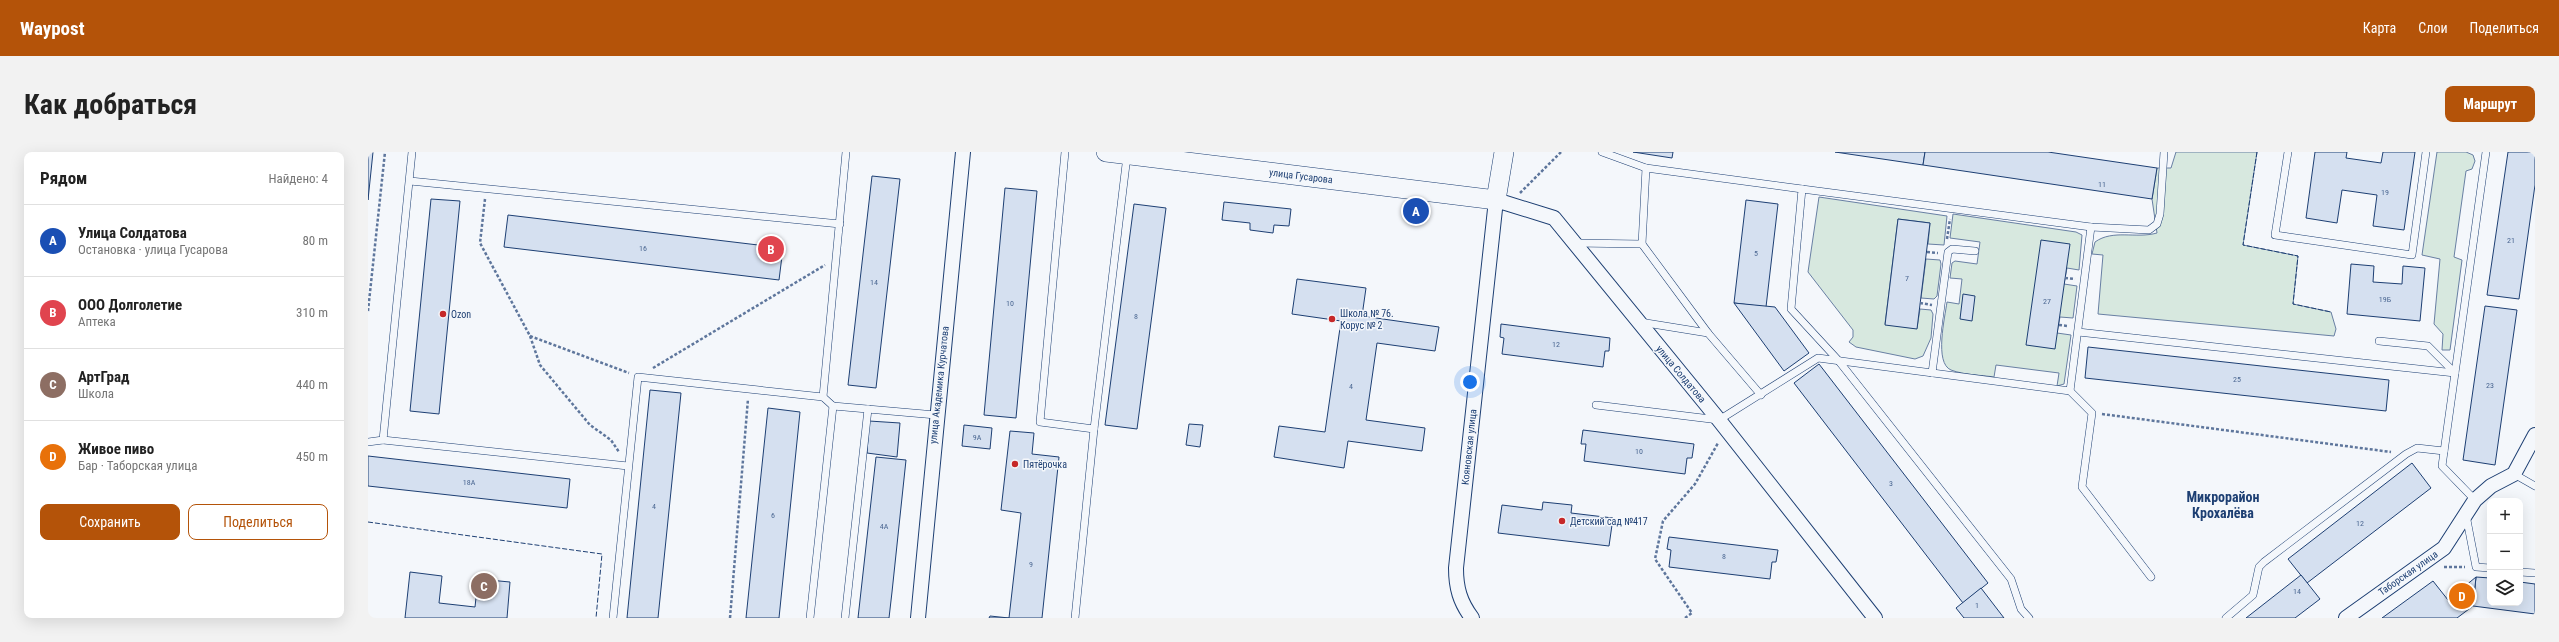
<!DOCTYPE html>
<html lang="ru">
<head>
<meta charset="utf-8">
<style>
	body { margin:0; font-family:"Roboto Condensed",sans-serif; background:#f2f2f2; color:#222 }
	.controls { position:absolute; right:12px; bottom:12px; display:grid; overflow:hidden; border-radius:8px; box-shadow:0 4px 16px #0002 }
	.controls button { width:36px; height:36px; display:grid; place-items:center; padding:0; border:0; border-bottom:1px solid #e0e0e0; background:#fff; color:#222; font:20px sans-serif }
	.you { position:absolute; left:1102px; top:230px; width:14px; height:14px; margin:-10px; border:3px solid #fff; border-radius:50%; background:#1a73e8; box-shadow:0 0 0 6px #1a73e833 }
	.badge { display:grid; place-items:center; width:26px; height:26px; border-radius:50%; background:#b45309; color:#fff; font-size:13px; font-weight:700 }
	.pin { position:absolute; translate:-50% -50%; border:2px solid #fff; box-shadow:0 1px 4px #0006 }
	.list { margin:0; padding:0; list-style:none }
	h2 { display:flex; justify-content:space-between; align-items:center; height:52px; margin:0; padding:0 16px; font-size:17px }
	h2 small { font-size:13px; font-weight:400; color:#767676 }
	.list li { display:grid; grid-template-columns:26px 1fr auto; gap:12px; align-items:center; box-sizing:border-box; height:72px; padding:0 16px; border-top:1px solid #e0e0e0 }
	.list b { display:block; font-size:15px; white-space:nowrap }
	.list p { margin:0; font-size:13px; white-space:nowrap; color:#767676 }
	.list em { font-size:13px; font-style:normal; color:#767676 }
	.actions { display:flex; gap:8px; padding:12px 16px }
	.actions a { flex:1; padding:9px 0; border:1px solid #b45309; border-radius:8px; text-align:center; font-size:14px; color:#b45309 }
	.actions .main { background:#b45309; color:#fff }
	.icon { flex:none; width:22px; height:22px; fill:none; stroke:currentColor; stroke-width:2; stroke-linecap:round; stroke-linejoin:round }
	.map { position:relative; flex:none; width:2167px; height:466px; overflow:hidden; border-radius:8px }
	header { display:flex; align-items:center; gap:24px; box-sizing:border-box; height:56px; padding:0 20px; background:#b45309; color:#fff }
	header strong { font-size:19px }
	nav { display:flex; gap:22px; margin-inline-start:auto; font-size:14px }
	.intro { display:flex; align-items:center; justify-content:space-between; box-sizing:border-box; height:96px; padding:0 24px }
	h1 { margin:0; font-size:28px }
	.button { padding:10px 18px; border-radius:8px; background:#b45309; color:#fff; font-size:14px; font-weight:700 }
	main { display:flex; gap:24px; padding:0 24px }
	aside { flex:1; background:#fff; border-radius:8px; box-shadow:0 4px 16px #0002 }
	.map>svg:first-child { display:block }
</style>
</head>
<body>
<header>
<strong>Waypost</strong>
<nav><a>Карта</a><a>Слои</a><a>Поделиться</a></nav>
</header>
<div class="intro"><h1>Как добраться</h1><a class="button">Маршрут</a></div>
<main>
<aside>
<h2>Рядом<small>Найдено: 4</small></h2>
<ul class="list">
<li><span class="badge" style="background:#1a4fb4">A</span><div><b>Улица Солдатова</b><p>Остановка · улица Гусарова</p></div><em>80 m</em></li>
<li><span class="badge" style="background:#e0444e">B</span><div><b>ООО Долголетие</b><p>Аптека</p></div><em>310 m</em></li>
<li><span class="badge" style="background:#8d6e63">C</span><div><b>АртГрад</b><p>Школа</p></div><em>440 m</em></li>
<li><span class="badge" style="background:#e8710a">D</span><div><b>Живое пиво</b><p>Бар · Таборская улица</p></div><em>450 m</em></li>
</ul>
<div class="actions"><a class="main">Сохранить</a><a>Поделиться</a></div>
</aside>
<div class="map">
<svg width="2167" height="466" viewBox="0 0 2167 466">
	<rect width="100%" height="100%" fill="#f4f7fb"/>
	<g fill="#d7e8df" stroke="#687fa3">
		<path d="M1808,0H1889L1875,93L1930,104L1925,152L1963,160L1968,177L1966,184L1730,162L1735,103L1724,102L1727,90C1745,77 1768,87 1789,81L1784,47L1789,16H1803Z"/>
		<polygon points="2069,0 2098,0 2105,3 2107,9 2104,17 2098,19 2086,105 2094,108 2082,198 2074,198 2075,182 2066,172 2072,107 2054,103"/>
		<polygon points="1451,45 1579,64 1576,93 1560,92 1562,71 1530,67 1517,172 1549,176 1552,157 1563,158 1565,162 1563,186 1555,204 1547,207 1488,195 1481,190 1485,185 1485,178 1440,120"/>
		<path d="M1585,62L1708,80L1714,83L1711,118L1699,116L1696,132L1709,134L1705,166L1692,165L1689,181L1703,183L1696,232L1689,234L1691,221L1628,213L1626,225C1613,223 1596,223 1583,218C1566,211 1577,165 1579,150L1591,152L1594,127L1582,126L1584,111L1587,109L1609,112L1612,90L1582,86Z"/>
		<polygon points="1558,107 1572,108 1573,112 1569,144 1566,147 1553,146"/>
	</g>
	<g fill="#d5e0f0" stroke="#1d3f73">
		<polygon points="0,0 5,0 0,48"/>
		<polygon points="1265,0 1305,0 1304,6"/>
		<polygon points="1467,0 1557,0 1555,13"/>
		<polygon points="1557,0 1680,0 1789,16 1784,47 1555,13"/>
		<polygon points="1947,0 1979,0 1978,6 2013,11 2015,0 2047,0 2036,78 2005,74 2009,43 1974,38 1969,71 1938,66"/>
		<polygon points="2140,0 2167,0 2167,33 2151,147 2119,143"/>
		<polygon points="504,24 532,27 508,236 480,233"/>
		<polygon points="637,36 669,39 648,266 616,263"/>
		<polygon points="63,47 92,49 71,262 42,259"/>
		<polygon points="1378,48 1410,52 1398,155 1366,151"/>
		<polygon points="856,50 923,57 921,74 906,73 905,81 882,78 882,71 854,68"/>
		<polygon points="766,52 798,56 769,277 737,273"/>
		<polygon points="140,63 415,96 411,128 136,95"/>
		<polygon points="1530,67 1562,71 1549,177 1517,173"/>
		<polygon points="1673,88 1702,92 1687,197 1658,193"/>
		<polygon points="1983,112 2006,114 2005,130 2034,132 2035,114 2057,116 2052,169 1979,162"/>
		<polygon points="929,127 998,136 994,164 1071,175 1067,199 1009,191 998,268 1057,276 1054,299 980,289 976,316 906,305 911,274 957,280 973,169 924,162"/>
		<polygon points="1595,142 1607,144 1604,169 1592,167"/>
		<polygon points="1366,151 1407,155 1441,201 1416,219"/>
		<polygon points="2117,154 2149,158 2127,313 2095,308"/>
		<polygon points="1133,172 1242,186 1241,199 1237,199 1235,215 1134,202 1136,186 1132,185"/>
		<polygon points="1720,195 2021,228 2018,259 1717,226"/>
		<polygon points="1451,212 1620,431 1595,451 1426,231"/>
		<polygon points="282,238 313,241 290,466 259,466"/>
		<polygon points="400,256 432,260 411,466 378,466"/>
		<polygon points="501,269 532,271 529,305 499,301"/>
		<polygon points="821,272 835,273 832,295 818,293"/>
		<polygon points="596,273 624,276 622,297 594,294"/>
		<polygon points="1215,278 1326,292 1324,306 1319,306 1317,322 1216,309 1218,292 1213,292"/>
		<polygon points="642,279 666,281 664,302 691,305 674,466 621,466 622,464 641,466 653,361 633,358"/>
		<polygon points="0,304 202,327 199,356 0,334"/>
		<polygon points="508,305 538,308 524,440 521,466 490,466"/>
		<polygon points="2044,311 2063,336 1939,431 1920,407"/>
		<polygon points="1175,350 1204,353 1203,361 1245,366 1241,394 1130,381 1134,353 1174,358"/>
		<polygon points="1301,385 1410,398 1408,410 1404,410 1402,427 1301,415 1303,398 1299,397"/>
		<polygon points="42,420 74,424 71,451 107,455 110,427 142,430 139,466 37,466"/>
		<polygon points="1933,423 1952,447 1927,466 1878,466"/>
		<polygon points="2108,425 2122,426 2122,451 2152,451 2152,430 2167,432 2167,462 2105,454"/>
		<polygon points="2108,425 2105,454 2089,466 2014,466 2065,429 2080,448"/>
		<polygon points="1613,436 1636,466 1596,466 1588,456"/>
	</g>
	<g fill="none" stroke-linecap="round" stroke-linejoin="round">
		<defs>
			<g id="lane">
				<polyline points="478,0 455,245 465,254 568,263"/>
				<polyline points="697,0 672,270 726,277 759,4"/>
				<polyline points="1234,0 1278,16"/>
				<polyline points="1920,0 1907,83 2044,103 2058,0"/>
				<polyline points="42,29 472,72"/>
				<polyline points="1434,37 1723,75 1781,78 1789,72 1792,62 1796,0"/>
				<polyline points="1207,91 1274,92 1278,16 1434,37 1423,157 1470,208 1643,427 1653,457 1661,466"/>
				<polyline points="1274,92 1340,181"/>
				<polyline points="1272,170 1340,181 1393,243"/>
				<polyline points="1710,180 2087,221 2118,0"/>
				<polyline points="2011,189 2060,194 2087,221 2074,314 2107,348"/>
				<polyline points="1564,221 1580,100 1584,97 1607,99"/>
				<polyline points="1702,239 1723,75"/>
				<polyline points="1228,253 1351,268 1450,206 1702,239 1724,261 1714,335 1783,425"/>
				<polyline points="15,288 260,314"/>
				<polyline points="0,290 15,288 44,0"/>
				<polyline points="2146,322 2167,334"/>
				<polyline points="2098,363 2108,415 2122,416"/>
				<polyline points="2152,420 2167,421"/>
				<polyline points="245,466 270,225 455,245"/>
				<polyline points="442,466 465,254"/>
				<polyline points="477,466 500,257"/>
				<polyline points="707,466 726,277"/>
				<polyline points="1858,466 1885,443 1891,415 1896,410 2038,302 2049,296 2076,299"/>
			</g>
			<g id="street">
				<polyline points="550,466 595,0"/>
				<path d="M1104,466C1092,450 1088,436 1088,416L1128,48L1186,66L1351,268L1507,466"/>
				<polyline points="1978,466 2076,396 2107,348 2123,334 2146,322 2167,283"/>
			</g>
			<polyline id="secondary" points="738,0 1128,48 1136,0"/>
		</defs>
		<use href="#lane" stroke="#1d3f73" stroke-width="8"/>
		<use href="#street" stroke="#1d3f73" stroke-width="16"/>
		<use href="#secondary" stroke="#1d3f73" stroke-width="20"/>
		<g stroke="#5e769c" stroke-width="2.5" stroke-dasharray="3 2" stroke-linecap="butt">
			<polyline points="1152,41 1193,0"/>
			<polyline points="117,47 112,91 162,184 172,213 222,273 243,288 251,300"/>
			<polyline points="1579,87 1582,67"/>
			<polyline points="1559,100 1570,101"/>
			<polyline points="1697,126 1707,127"/>
			<polyline points="1552,151 1564,153"/>
			<polyline points="0,159 17,0"/>
			<polyline points="1691,173 1700,174"/>
			<polyline points="162,184 261,221"/>
			<polyline points="285,216 457,113"/>
			<polyline points="1734,262 2023,300"/>
			<polyline points="2076,415 2097,415"/>
			<polyline points="362,466 380,247"/>
			<polyline points="1317,466 1324,461 1287,407 1295,369 1327,332 1350,291"/>
		</g>
		<use href="#lane" stroke="#f4f7fb" stroke-width="7"/>
		<use href="#street" stroke="#f4f7fb" stroke-width="14"/>
		<use href="#secondary" stroke="#f4f7fb" stroke-width="19"/>
		<g stroke="#1d3f73" stroke-width="1" stroke-dasharray="5 2" stroke-linecap="butt">
			<polyline points="1889,0 1875,93 1930,104 1925,152 1963,160"/>
			<polyline points="0,370 234,402 228,466"/>
		</g>
	</g>
	<g fill="#c62828" stroke="#f4f7fb" stroke-width="1.5">
		<circle cx="75" cy="162" r="4"/>
		<circle cx="964" cy="167" r="4"/>
		<circle cx="647" cy="312" r="4"/>
		<circle cx="1194" cy="369" r="4"/>
	</g>
	<g text-anchor="middle" dominant-baseline="central" stroke-width="3" stroke-linejoin="round" paint-order="stroke">
		<g font-size="8" fill="#4b6792">
			<text x="1734" y="32">11</text>
			<text x="2017" y="40">19</text>
			<text x="2143" y="88">21</text>
			<text x="275" y="96">16</text>
			<text x="1388" y="101">5</text>
			<text x="1539" y="126">7</text>
			<text x="506" y="130">14</text>
			<text x="2017" y="147">19Б</text>
			<text x="1679" y="149">27</text>
			<text x="642" y="151">10</text>
			<text x="768" y="164">8</text>
			<text x="1188" y="192">12</text>
			<text x="1869" y="227">25</text>
			<text x="2122" y="233">23</text>
			<text x="983" y="234">4</text>
			<text x="609" y="285">9А</text>
			<text x="1271" y="299">10</text>
			<text x="101" y="330">18А</text>
			<text x="1523" y="331">3</text>
			<text x="286" y="354">4</text>
			<text x="405" y="363">6</text>
			<text x="1992" y="371">12</text>
			<text x="516" y="374">4А</text>
			<text x="1356" y="404">8</text>
			<text x="663" y="412">9</text>
			<text x="1929" y="439">14</text>
			<text x="1609" y="453">1</text>
		</g>
		<g font-size="10" fill="#1d3f73" stroke="#f4f7fb">
			<text transform="translate(933 24) rotate(7)">улица Гусарова</text>
			<text transform="translate(1313 222) rotate(50)">улица Солдатова</text>
			<text transform="translate(571 233) rotate(-84)">улица Академика Курчатова</text>
			<text transform="translate(1101 295) rotate(-84)">Кояновская улица</text>
			<text transform="translate(2040 421) rotate(-35)">Таборская улица</text>
		</g>
		<g font-size="10" fill="#1d3f73" stroke="#f4f7fb" text-anchor="start">
			<text x="972" y="161">Школа № 76.<tspan x="972" dy="12">Корус № 2</tspan></text>
			<text x="83" y="162">Ozon</text>
			<text x="655" y="312">Пятёрочка</text>
			<text x="1202" y="369">Детский сад №417</text>
		</g>
		<g font-size="14" font-weight="bold" fill="#1d3f73" stroke="#f4f7fb">
			<text x="1855" y="345">Микрорайон<tspan x="1855" dy="16">Крохалёва</tspan></text>
		</g>
	</g>
</svg>
<div class="controls">
<button>+</button>
<button>−</button>
<button><svg class="icon" aria-label="layers" viewBox="0 0 24 24"><path d="M12 4l9 5-9 5-9-5zM3 14l9 5 9-5"/></svg></button>
</div>
<div class="you"></div>
<div class="pin badge" style="left:1048px;top:59px;background:#1a4fb4">A</div>
<div class="pin badge" style="left:403px;top:97px;background:#e0444e">B</div>
<div class="pin badge" style="left:116px;top:434px;background:#8d6e63">C</div>
<div class="pin badge" style="left:2094px;top:444px;background:#e8710a">D</div>
</div>
</main>
</body>
</html>
